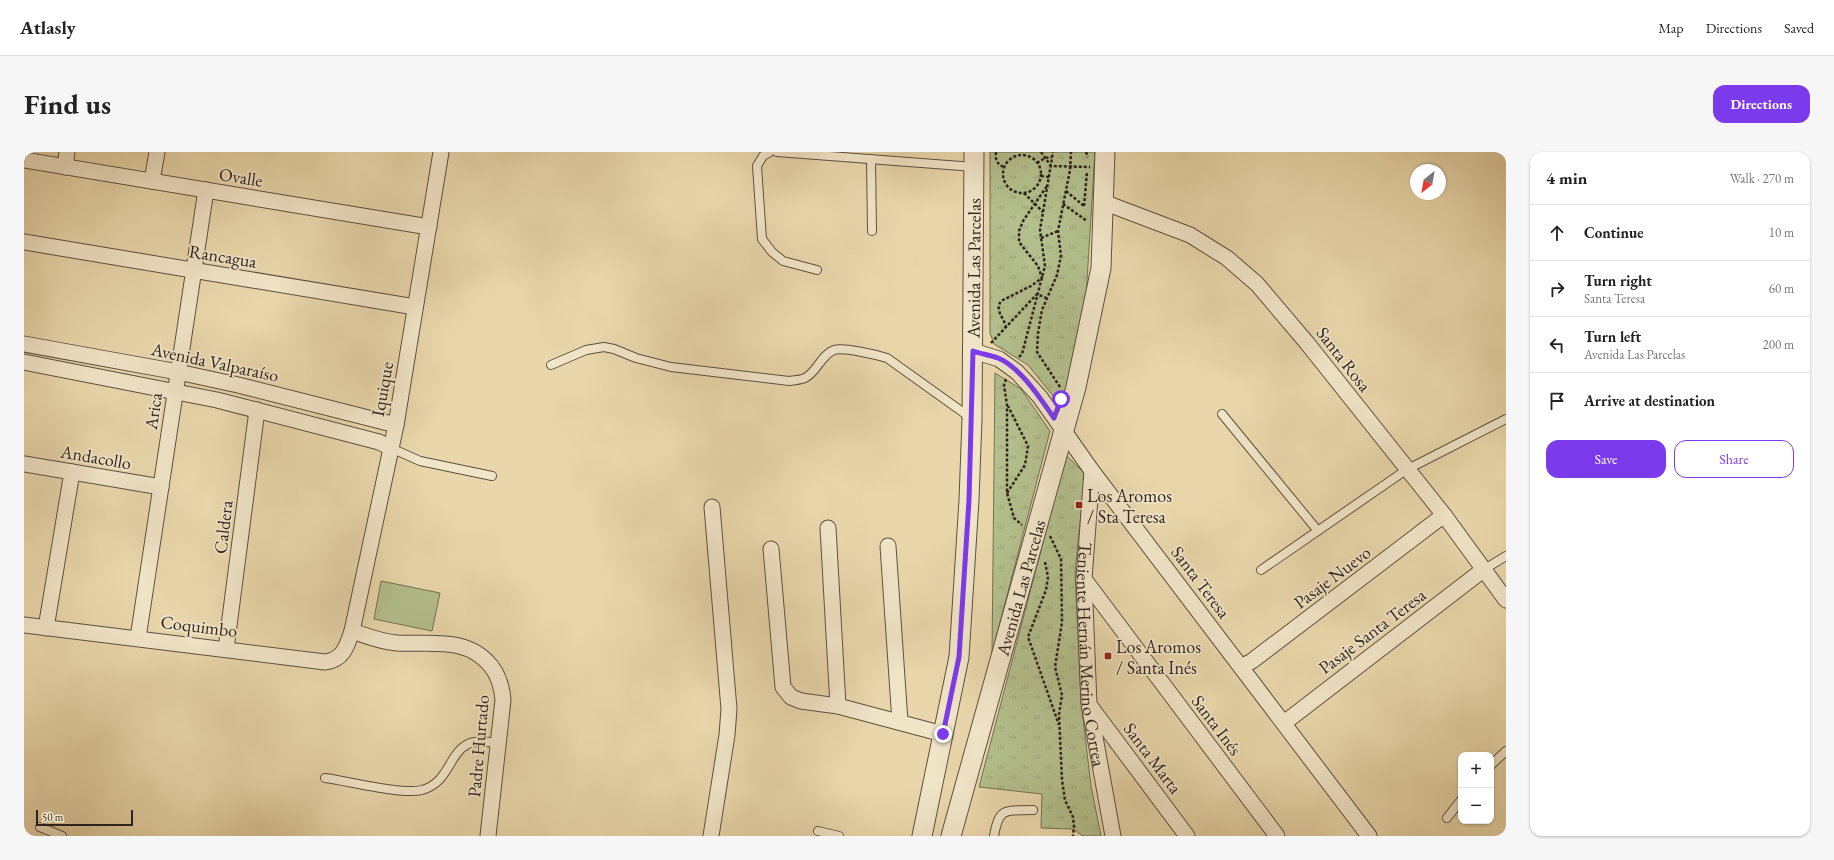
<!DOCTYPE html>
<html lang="en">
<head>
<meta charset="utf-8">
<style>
	body { margin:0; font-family:"EB Garamond",serif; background:#f6f6f6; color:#222 }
	.controls { position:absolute; right:12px; bottom:12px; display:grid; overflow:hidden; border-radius:8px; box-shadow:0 1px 3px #0004 }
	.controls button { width:36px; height:36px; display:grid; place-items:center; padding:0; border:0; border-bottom:1px solid #e0e0e0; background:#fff; color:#222; font:20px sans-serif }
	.compass { position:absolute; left:1386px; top:12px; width:36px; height:36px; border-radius:50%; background:#fff; box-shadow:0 1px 3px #0004; rotate:211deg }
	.scale { position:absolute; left:12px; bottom:10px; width:97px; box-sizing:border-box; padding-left:4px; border:2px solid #30231e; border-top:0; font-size:11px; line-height:14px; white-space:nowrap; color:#30231e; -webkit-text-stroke:3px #f1e5c8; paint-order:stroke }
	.stop { position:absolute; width:12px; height:12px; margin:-9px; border:3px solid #7c3aed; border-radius:50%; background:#fff }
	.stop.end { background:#7c3aed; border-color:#fff; box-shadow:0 1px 4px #0008 }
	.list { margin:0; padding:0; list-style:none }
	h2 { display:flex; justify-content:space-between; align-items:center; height:52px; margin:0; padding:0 16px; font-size:17px }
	h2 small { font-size:13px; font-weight:400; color:#767676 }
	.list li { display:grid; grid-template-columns:26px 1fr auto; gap:12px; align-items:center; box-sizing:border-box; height:56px; padding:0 16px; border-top:1px solid #e0e0e0 }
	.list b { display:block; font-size:15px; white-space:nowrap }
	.list p { margin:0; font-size:13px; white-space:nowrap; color:#767676 }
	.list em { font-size:13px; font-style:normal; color:#767676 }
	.actions { display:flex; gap:8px; padding:12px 16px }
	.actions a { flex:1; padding:9px 0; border:1px solid #7c3aed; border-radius:12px; text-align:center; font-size:14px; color:#7c3aed }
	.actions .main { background:#7c3aed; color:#fff }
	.icon { flex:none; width:22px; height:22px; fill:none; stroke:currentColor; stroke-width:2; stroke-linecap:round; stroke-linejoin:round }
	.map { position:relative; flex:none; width:1482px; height:684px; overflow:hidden; border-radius:12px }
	header { display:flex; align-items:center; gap:24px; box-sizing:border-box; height:56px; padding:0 20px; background:#fff; border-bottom:1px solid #e0e0e0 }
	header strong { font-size:19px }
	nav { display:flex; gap:22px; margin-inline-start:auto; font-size:14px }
	.intro { display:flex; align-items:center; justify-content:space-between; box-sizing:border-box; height:96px; padding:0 24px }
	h1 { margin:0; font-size:28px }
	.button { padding:10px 18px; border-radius:12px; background:#7c3aed; color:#fff; font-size:14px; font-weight:700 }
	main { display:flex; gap:24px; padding:0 24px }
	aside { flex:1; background:#fff; border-radius:12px; box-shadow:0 1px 3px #0004 }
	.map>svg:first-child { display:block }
</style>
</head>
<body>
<header>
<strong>Atlasly</strong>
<nav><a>Map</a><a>Directions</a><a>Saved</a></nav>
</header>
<div class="intro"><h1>Find us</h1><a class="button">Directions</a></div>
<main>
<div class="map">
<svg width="1482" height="684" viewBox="0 0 1482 684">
	<defs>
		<pattern id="grass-tufts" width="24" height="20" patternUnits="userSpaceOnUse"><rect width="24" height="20" fill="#b3bf8c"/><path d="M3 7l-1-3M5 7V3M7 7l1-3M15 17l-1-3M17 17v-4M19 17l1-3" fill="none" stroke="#9aa478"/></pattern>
	</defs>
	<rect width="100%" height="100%" fill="#e9d7ab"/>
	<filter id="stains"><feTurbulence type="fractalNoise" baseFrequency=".005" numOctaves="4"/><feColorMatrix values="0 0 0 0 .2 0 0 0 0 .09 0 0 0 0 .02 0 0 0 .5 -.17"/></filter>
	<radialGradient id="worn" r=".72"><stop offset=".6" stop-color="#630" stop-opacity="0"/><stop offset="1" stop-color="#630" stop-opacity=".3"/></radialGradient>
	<g fill="url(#grass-tufts)" stroke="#727155">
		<polygon points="966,0 1071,0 1062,145 1038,255 1004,213 970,192 966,181"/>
		<polygon points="971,221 997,237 1026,279 968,501"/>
		<polygon points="1042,303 1061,322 1051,421 1057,549 1067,634 1077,684 1059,684 1049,677 1017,676 1018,642 955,635"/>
	</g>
	<polygon fill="#b3bf8c" stroke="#727155" points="357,429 416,441 408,479 350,467"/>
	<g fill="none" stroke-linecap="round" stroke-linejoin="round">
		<defs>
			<g id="service">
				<polyline points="746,0 739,4 733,14 738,87 748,100 759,109 793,118"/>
				<polyline points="753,0 950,15"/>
				<polyline points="847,7 848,79"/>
				<path d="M527,213L562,198L580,195L590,197L612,206L647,215L765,229C770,228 777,228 781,226C793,220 797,203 810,198C820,195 853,203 863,206L947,266"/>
				<polyline points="1198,262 1294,379"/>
				<polyline points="367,296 396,309 468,324"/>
				<polyline points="1237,418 1382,318 1482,267"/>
				<polyline points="1459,418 1482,404"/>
				<polyline points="1467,613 1482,599"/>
				<path d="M301,626C324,629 378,643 398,638C426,630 424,602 444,592C453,588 465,590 474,591"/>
				<polyline points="1423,666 1437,648"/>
				<polyline points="16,675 38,684"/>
				<polyline points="794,679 815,684"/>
				<path d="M970,684C975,654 982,659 1009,658"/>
			</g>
			<g id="minor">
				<polyline points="0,8 405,75"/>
				<polyline points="41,15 43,0"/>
				<polyline points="128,29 133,0"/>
				<polyline points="1079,50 1166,83 1203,106 1233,132 1283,191 1420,363 1482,448"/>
				<polyline points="0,90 391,155"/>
				<polyline points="0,192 154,220 214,233 372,273"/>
				<polyline points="949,199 975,207 993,220 1016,245 1068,319 1345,684"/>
				<polyline points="0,210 193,248 355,290 367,296"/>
				<polyline points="0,312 137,335"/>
				<path id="s1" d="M1068,319L1060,427L1065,552L1089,684"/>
				<polyline points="804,376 814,554"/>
				<polyline points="864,394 876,570"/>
				<polyline points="747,397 759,535 767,545 777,549 814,554 919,582"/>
				<polyline points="1060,427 1253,684"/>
				<path d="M0,473L301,510C319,508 323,494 328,479L372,273L417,0"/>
				<polyline points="22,476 48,320"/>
				<path d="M328,479C343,484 357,490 373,491C407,493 443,484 467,514C475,524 478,536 479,548L464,684"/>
				<polyline points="114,486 182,38"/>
				<polyline points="202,497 233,258"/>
				<polyline points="1217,515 1228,509 1420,363"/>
				<polyline points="1066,554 1163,684"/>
				<polyline points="1260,571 1459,418"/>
				<polyline points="687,684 703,583 705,557 688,355"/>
			</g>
			<g id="tertiary">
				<path id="s2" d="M898,684L935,505L945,348L948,267L950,0"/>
				<path id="s3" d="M927,684L1052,235L1077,116L1081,0"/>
			</g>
		</defs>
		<use href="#service" stroke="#5e5041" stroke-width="10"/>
		<use href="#minor" stroke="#5e5041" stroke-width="17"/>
		<use href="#tertiary" stroke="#5e5041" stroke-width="21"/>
		<g stroke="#30231e" stroke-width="2.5" stroke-dasharray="3 2" stroke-linecap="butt">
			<path d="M972,0C971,8 973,12 980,15"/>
			<polyline points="1017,0 1027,14 1066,15"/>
			<polyline points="1062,0 1064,5"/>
			<circle cx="998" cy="22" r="19"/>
			<polyline points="1013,11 1021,6 1028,5"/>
			<polyline points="1017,24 1025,25"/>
			<polyline points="1042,39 1060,54"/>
			<polyline points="1000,41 1019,60"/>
			<polyline points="1039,52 1063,69"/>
			<polyline points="1060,54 1063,20"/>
			<polyline points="1017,86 1034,79"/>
			<path d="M982,176C981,166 970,159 977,149L1007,134L1018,126L1014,114L995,90V79L999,69L1023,34"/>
			<polyline points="967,191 1013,142 1022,146"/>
			<polyline points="995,205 998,202 1021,114 1016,78 1029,0"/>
			<polyline points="982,227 980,233 983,253 983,341 990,366 998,373"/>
			<polyline points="1036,235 1013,200 1014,181 1018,158 1033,123 1037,104 1034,79 1046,18 1047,0"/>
			<polyline points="983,341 1001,313 1004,294 984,254"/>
			<polyline points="1026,384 1037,407 1038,470 1031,515 1038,543 1035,562 1038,628 1041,648 1049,665 1050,674 1049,684"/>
			<polyline points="1021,410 1024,425 1022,438 1004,485 1035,573"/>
		</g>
		<use href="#service" stroke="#f1e5c8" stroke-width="8"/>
		<use href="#minor" stroke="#f1e5c8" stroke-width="15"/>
		<use href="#tertiary" stroke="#f1e5c8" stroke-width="19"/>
	</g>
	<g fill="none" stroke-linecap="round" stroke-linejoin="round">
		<path stroke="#7c3aed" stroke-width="5" d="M919,582L935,505L945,348L949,199C957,202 966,203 974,206C996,215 1016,246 1030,266L1037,247"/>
	</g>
	<g fill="#8f2418" stroke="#f1e5c8" stroke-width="1.5">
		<rect x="1051" y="349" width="8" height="8" rx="2"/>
		<rect x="1080" y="500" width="8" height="8" rx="2"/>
	</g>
	<g text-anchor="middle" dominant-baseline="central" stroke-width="3.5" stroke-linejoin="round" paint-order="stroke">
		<g font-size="18" fill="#30231e" stroke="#f1e5c8">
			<text transform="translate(217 25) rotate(9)">Ovalle</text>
			<text transform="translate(199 104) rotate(9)">Rancagua</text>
			<text stroke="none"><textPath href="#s2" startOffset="572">Avenida Las Parcelas</textPath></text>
			<text transform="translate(1320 207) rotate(52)">Santa Rosa</text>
			<text transform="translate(191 210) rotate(12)">Avenida Valparaíso</text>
			<text transform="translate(358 237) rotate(-80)">Iquique</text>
			<text transform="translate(129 259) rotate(-82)">Arica</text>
			<text transform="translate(72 305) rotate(10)">Andacollo</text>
			<text transform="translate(199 375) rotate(-83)">Caldera</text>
			<text transform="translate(1308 425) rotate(-37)">Pasaje Nuevo</text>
			<text transform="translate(1177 430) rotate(53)">Santa Teresa</text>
			<text stroke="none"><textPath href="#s3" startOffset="258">Avenida Las Parcelas</textPath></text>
			<text transform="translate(175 474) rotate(7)">Coquimbo</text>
			<text transform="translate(1348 479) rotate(-37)">Pasaje Santa Teresa</text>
			<text stroke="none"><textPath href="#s1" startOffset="184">Teniente Hernán Merino Correa</textPath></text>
			<text transform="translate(1193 573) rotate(53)">Santa Inés</text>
			<text transform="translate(454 594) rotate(-85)">Padre Hurtado</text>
			<text transform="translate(1129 606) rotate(53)">Santa Marta</text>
		</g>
		<g font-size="18" fill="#30231e" stroke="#f1e5c8" text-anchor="start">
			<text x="1063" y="343">Los Aromos<tspan x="1063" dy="21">/ Sta Teresa</tspan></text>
			<text x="1092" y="494">Los Aromos<tspan x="1092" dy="21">/ Santa Inés</tspan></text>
		</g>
	</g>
	<rect width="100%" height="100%" filter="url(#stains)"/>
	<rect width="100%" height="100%" fill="url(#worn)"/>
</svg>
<div class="controls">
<button>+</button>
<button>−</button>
</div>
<svg class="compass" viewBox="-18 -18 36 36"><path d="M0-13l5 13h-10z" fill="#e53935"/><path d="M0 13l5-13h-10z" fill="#767676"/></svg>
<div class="scale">50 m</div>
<div class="stop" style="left:1037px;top:247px"></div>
<div class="stop end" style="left:919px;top:582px"></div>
</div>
<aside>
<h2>4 min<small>Walk · 270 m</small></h2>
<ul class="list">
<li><svg class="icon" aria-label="ahead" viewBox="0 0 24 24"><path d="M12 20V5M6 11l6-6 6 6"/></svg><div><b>Continue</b></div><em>10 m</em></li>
<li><svg class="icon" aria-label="right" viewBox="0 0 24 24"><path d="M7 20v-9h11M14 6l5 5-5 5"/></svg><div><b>Turn right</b><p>Santa Teresa</p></div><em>60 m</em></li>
<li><svg class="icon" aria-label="left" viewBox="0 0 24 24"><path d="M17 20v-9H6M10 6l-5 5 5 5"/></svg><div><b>Turn left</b><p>Avenida Las Parcelas</p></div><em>200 m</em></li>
<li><svg class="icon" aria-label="arrive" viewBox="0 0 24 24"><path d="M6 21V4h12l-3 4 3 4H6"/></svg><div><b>Arrive at destination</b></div></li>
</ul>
<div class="actions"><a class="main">Save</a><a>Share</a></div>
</aside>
</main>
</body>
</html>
